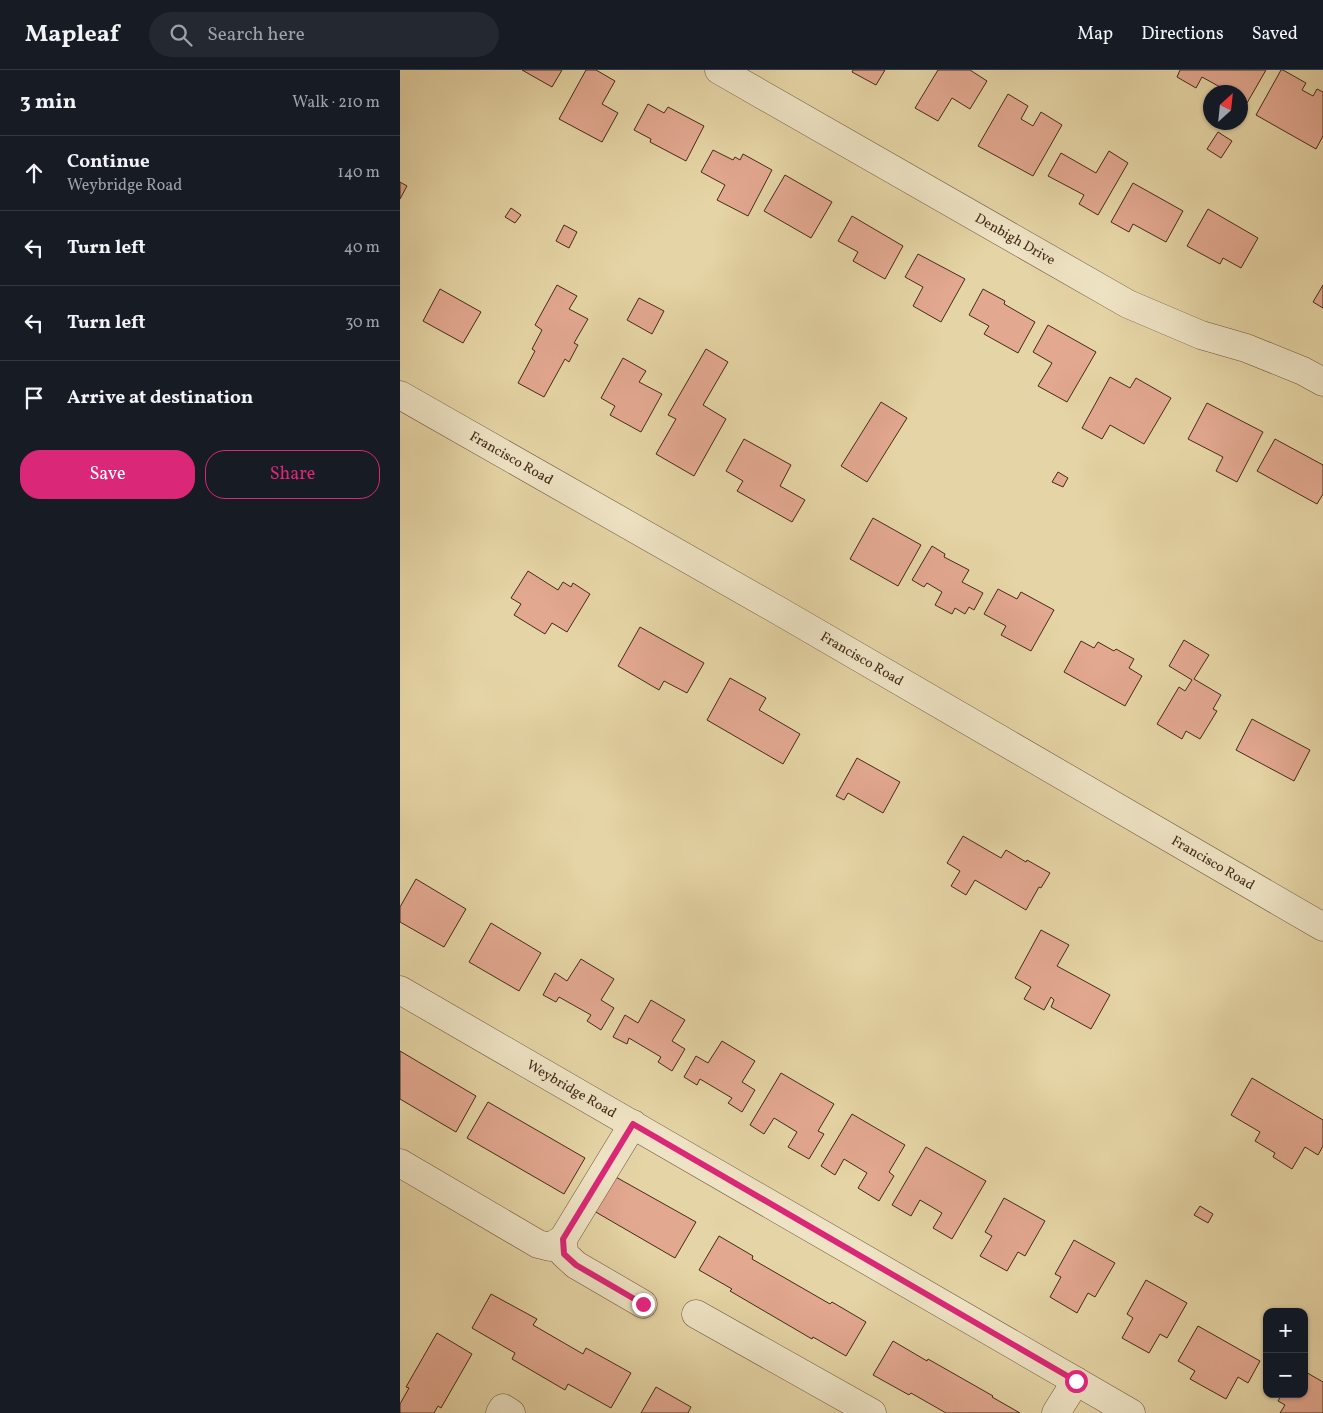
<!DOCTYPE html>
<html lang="en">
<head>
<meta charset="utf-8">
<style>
	body { margin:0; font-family:Vollkorn,serif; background:#242831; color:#f1f3f6 }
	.controls { position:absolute; right:15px; bottom:15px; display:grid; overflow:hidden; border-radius:10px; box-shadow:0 1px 4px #0004 }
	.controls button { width:45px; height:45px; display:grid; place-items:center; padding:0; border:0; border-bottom:1px solid #363941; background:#171b24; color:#f1f3f6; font:25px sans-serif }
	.compass { position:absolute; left:803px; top:15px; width:45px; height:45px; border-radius:50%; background:#171b24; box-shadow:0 1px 4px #0004; rotate:27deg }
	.stop { position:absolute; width:15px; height:15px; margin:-11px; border:4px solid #db2777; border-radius:50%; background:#fff }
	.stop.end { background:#db2777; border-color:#fff; box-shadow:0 1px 5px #0008 }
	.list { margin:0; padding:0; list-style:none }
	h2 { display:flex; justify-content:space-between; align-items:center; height:65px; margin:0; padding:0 20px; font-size:21px }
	h2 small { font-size:16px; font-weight:400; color:#9ea1a6 }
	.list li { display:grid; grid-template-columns:32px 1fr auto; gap:15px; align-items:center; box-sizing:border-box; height:75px; padding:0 20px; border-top:1px solid #363941 }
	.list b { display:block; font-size:19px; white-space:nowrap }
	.list p { margin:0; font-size:16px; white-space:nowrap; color:#9ea1a6 }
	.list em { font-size:16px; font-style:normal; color:#9ea1a6 }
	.actions { display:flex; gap:10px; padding:15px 20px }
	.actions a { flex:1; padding:11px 0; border:1px solid #db2777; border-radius:20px; text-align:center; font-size:18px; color:#db2777 }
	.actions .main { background:#db2777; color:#fff }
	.icon { flex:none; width:28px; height:28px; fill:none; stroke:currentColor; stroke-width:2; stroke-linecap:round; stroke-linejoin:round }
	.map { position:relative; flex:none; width:923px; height:1343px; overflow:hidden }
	header { display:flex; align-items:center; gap:30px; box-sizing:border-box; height:70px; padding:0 25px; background:#171b24; border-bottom:1px solid #363941 }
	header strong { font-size:24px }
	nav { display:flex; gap:28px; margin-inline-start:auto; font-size:18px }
	.search { width:350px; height:45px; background:#242831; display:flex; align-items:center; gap:12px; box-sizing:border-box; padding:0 18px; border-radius:28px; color:#9ea1a6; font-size:19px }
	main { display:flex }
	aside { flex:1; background:#171b24 }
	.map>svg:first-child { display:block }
</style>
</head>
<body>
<header>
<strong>Mapleaf</strong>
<div class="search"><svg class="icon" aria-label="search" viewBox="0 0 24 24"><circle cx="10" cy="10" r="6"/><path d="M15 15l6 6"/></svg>Search here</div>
<nav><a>Map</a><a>Directions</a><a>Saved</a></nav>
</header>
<main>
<aside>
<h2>3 min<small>Walk · 210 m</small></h2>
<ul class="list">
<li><svg class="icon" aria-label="ahead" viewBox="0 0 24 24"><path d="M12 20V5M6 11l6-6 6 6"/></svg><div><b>Continue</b><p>Weybridge Road</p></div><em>140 m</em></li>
<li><svg class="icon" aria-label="left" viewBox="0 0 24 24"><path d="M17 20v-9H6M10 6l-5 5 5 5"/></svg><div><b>Turn left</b></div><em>40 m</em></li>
<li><svg class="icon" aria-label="left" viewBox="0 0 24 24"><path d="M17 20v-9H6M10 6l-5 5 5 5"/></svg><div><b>Turn left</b></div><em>30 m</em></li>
<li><svg class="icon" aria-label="arrive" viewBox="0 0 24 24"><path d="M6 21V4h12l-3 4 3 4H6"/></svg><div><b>Arrive at destination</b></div></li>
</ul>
<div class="actions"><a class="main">Save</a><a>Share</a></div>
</aside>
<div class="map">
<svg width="923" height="1343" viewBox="0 0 923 1343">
	<rect width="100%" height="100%" fill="#e5d4a5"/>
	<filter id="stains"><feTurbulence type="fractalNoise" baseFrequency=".004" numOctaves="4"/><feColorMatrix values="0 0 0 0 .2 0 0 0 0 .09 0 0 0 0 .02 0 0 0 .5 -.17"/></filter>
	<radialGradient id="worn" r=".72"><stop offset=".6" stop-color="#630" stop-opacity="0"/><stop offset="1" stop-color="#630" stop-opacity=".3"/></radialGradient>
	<g fill="#e2a890" stroke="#442b18">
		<polygon points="122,0 162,0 152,17"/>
		<polygon points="186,0 196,0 215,11 202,34 218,43 202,72 159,49"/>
		<polygon points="453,0 485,0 476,15 452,2"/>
		<polygon points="538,0 570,0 587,11 570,39 552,28 538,51 515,38"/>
		<polygon points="780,0 866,0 847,33 841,29 841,22 829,22 802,7 796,18 777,7"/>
		<polygon points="881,0 883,0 906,13 902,20 913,26 917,19 923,22 923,66 916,79 856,45"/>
		<polygon points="608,24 628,36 621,49 633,56 641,42 662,55 633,106 578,76"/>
		<polygon points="248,34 264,43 268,37 304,56 286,91 250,72 251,69 234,60"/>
		<polygon points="818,62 832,71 821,88 807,79"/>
		<polygon points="313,80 333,90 335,87 340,90 343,84 372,100 348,146 317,130 325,115 301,102"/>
		<polygon points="709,81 728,93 698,145 679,134 684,125 648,106 661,83 696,103"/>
		<polygon points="385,105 432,132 411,168 364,141"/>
		<polygon points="0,112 7,116 0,129"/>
		<polygon points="733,113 783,141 766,172 733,154 729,162 711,152"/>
		<polygon points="111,138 121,145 115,153 105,147"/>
		<polygon points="808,139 858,168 841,198 823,188 820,194 787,176"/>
		<polygon points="452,146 503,176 485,209 453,191 458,182 438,171"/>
		<polygon points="164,155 177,162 169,178 156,171"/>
		<polygon points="518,184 565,209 541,252 513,236 523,217 505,207"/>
		<polygon points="157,215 177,226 169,239 188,249 174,273 178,275 169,292 165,289 144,327 118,313 135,281 132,279 142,260 135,255"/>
		<polygon points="923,215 923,238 913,232"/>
		<polygon points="40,219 81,242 63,273 23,251"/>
		<polygon points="583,219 605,231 604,234 635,252 618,283 584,264 589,256 569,245"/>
		<polygon points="239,228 264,241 252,264 227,250"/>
		<polygon points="648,255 696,282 667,332 638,316 652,293 633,282"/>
		<polygon points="306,279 328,292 303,335 326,349 294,406 256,384 276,349 268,345"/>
		<polygon points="223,288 246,301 239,312 262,324 241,362 210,345 215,336 201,328"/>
		<polygon points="710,307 730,318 736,308 771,328 744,374 710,355 702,369 682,358"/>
		<polygon points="481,332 507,348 467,412 441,396"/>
		<polygon points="807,333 863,362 837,412 816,401 823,387 788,369"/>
		<polygon points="344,369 391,395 380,416 405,430 392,452 337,421 343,411 326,401"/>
		<polygon points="875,369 923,395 923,424 917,434 857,401"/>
		<polygon points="658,402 668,408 663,417 652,412"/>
		<polygon points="473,448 521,475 498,516 450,489"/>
		<polygon points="532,476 545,484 544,487 569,500 562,512 583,523 574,540 569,537 565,544 555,538 552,544 535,535 542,522 527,513 524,517 512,510"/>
		<polygon points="128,501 158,520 163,512 171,517 173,513 190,524 167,562 152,553 145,564 114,545 121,534 111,528"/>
		<polygon points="598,519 617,529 621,522 654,540 631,581 601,565 606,556 584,544"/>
		<polygon points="240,557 304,593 287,623 264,611 259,620 218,596"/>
		<polygon points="784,570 809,585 794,609 821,625 813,639 817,641 800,669 786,661 782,669 757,654 779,617 785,621 792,610 769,596"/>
		<polygon points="681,571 694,578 698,572 714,581 716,579 734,589 729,598 742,606 725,636 664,602"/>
		<polygon points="330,608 366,628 359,640 400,664 383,694 307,650"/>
		<polygon points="852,649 910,680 894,711 836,680"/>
		<polygon points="457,688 500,712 483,743 448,723 444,730 436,726"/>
		<polygon points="563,766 601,788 606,780 626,792 627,790 650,803 641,818 639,817 626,840 575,810 566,825 551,816 560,801 547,793"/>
		<polygon points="16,809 66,839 44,877 0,852 0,837"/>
		<polygon points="91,853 141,883 119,921 69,892"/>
		<polygon points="641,860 669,875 657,896 710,925 691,959 651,937 654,930 651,927 644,940 624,929 631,917 615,908"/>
		<polygon points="181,889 214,909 201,930 214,938 201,960 187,951 191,945 159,927 156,932 143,925 155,903 167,911"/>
		<polygon points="251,930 285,950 272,971 285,979 272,1001 258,992 261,987 229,968 227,974 213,967 225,945 238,953"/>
		<polygon points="322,971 355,991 342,1012 355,1020 342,1042 328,1033 332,1028 300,1009 297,1015 284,1007 296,986 308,993"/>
		<polygon points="0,981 76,1026 56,1062 0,1029"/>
		<polygon points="381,1003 434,1034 418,1061 424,1064 409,1089 388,1077 397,1062 374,1048 364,1064 350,1055"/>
		<polygon points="852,1008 923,1050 923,1076 918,1085 905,1077 892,1099 873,1087 875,1083 855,1071 860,1062 831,1045"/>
		<polygon points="88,1032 185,1088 164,1124 67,1068"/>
		<polygon points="452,1044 505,1075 489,1102 494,1106 479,1131 458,1118 467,1103 444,1089 435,1105 421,1096"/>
		<polygon points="526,1077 586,1111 552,1169 533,1158 542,1143 520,1130 511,1146 492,1135"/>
		<polygon points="214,1106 296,1152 275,1188 194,1141"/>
		<polygon points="604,1128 645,1151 625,1186 618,1182 607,1201 580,1186 592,1166 585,1162"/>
		<polygon points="800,1136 813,1144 808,1153 794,1145"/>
		<polygon points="319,1166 353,1186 352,1189 430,1234 432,1232 466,1252 446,1286 413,1267 412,1269 330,1221 332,1219 299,1200"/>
		<polygon points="674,1170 715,1193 695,1227 688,1223 677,1243 650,1227 661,1207 655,1204"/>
		<polygon points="746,1210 787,1233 767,1268 760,1264 749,1283 722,1268 733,1248 727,1244"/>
		<polygon points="91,1224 137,1249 133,1255 183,1284 186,1278 231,1303 211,1338 168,1314 165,1320 112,1289 115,1283 72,1258"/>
		<polygon points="798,1256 860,1291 848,1313 838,1307 826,1329 790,1309 795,1301 778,1291"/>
		<polygon points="37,1263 72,1284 41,1338 38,1336 34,1343 0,1343 0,1334 9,1318 6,1317"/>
		<polygon points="493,1271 527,1291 528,1289 593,1326 592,1327 620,1343 546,1343 511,1323 509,1325 473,1305"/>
		<polygon points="904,1301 923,1312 923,1343 880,1343 885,1335 878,1331 882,1324 904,1324"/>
		<polygon points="256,1317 291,1337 288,1343 241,1343"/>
	</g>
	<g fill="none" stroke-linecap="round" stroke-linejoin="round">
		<defs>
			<g id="minor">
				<path id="s1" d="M319,0L728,234L801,265L846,278L903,301L923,312"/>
				<path id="s2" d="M0,325L381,542L923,857"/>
				<path id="s3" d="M0,920L731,1343"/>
				<polyline points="0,1093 138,1174 150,1177 163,1169 233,1054"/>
				<polyline points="163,1169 164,1184 176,1195 243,1234"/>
				<polyline points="296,1244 472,1343"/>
				<polyline points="100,1343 103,1338 111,1343"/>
				<polyline points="656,1343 676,1311"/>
			</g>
		</defs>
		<use href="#minor" stroke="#6c553b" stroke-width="29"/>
		<use href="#minor" stroke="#eee3c4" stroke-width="28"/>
	</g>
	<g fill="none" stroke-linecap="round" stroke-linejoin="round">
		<polyline stroke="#db2777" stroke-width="6" points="243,1234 176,1195 164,1184 163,1169 233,1054 676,1311"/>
	</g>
	<g text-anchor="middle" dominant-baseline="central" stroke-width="4.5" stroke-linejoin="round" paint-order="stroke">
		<g font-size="14" fill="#442b18" stroke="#eee3c4">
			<text stroke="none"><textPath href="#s1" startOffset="341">Denbigh Drive</textPath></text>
			<text stroke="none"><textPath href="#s2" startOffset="128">Francisco Road</textPath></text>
			<text stroke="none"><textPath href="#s2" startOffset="532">Francisco Road</textPath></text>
			<text stroke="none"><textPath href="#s2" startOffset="938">Francisco Road</textPath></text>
			<text stroke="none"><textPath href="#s3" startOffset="198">Weybridge Road</textPath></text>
		</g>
	</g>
	<rect width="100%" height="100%" filter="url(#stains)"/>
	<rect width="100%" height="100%" fill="url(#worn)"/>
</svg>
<div class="controls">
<button>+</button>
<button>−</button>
</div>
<svg class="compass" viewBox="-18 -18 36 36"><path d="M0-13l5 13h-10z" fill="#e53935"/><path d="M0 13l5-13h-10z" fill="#9ea1a6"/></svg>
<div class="stop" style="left:676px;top:1311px"></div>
<div class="stop end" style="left:243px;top:1234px"></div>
</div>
</main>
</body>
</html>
